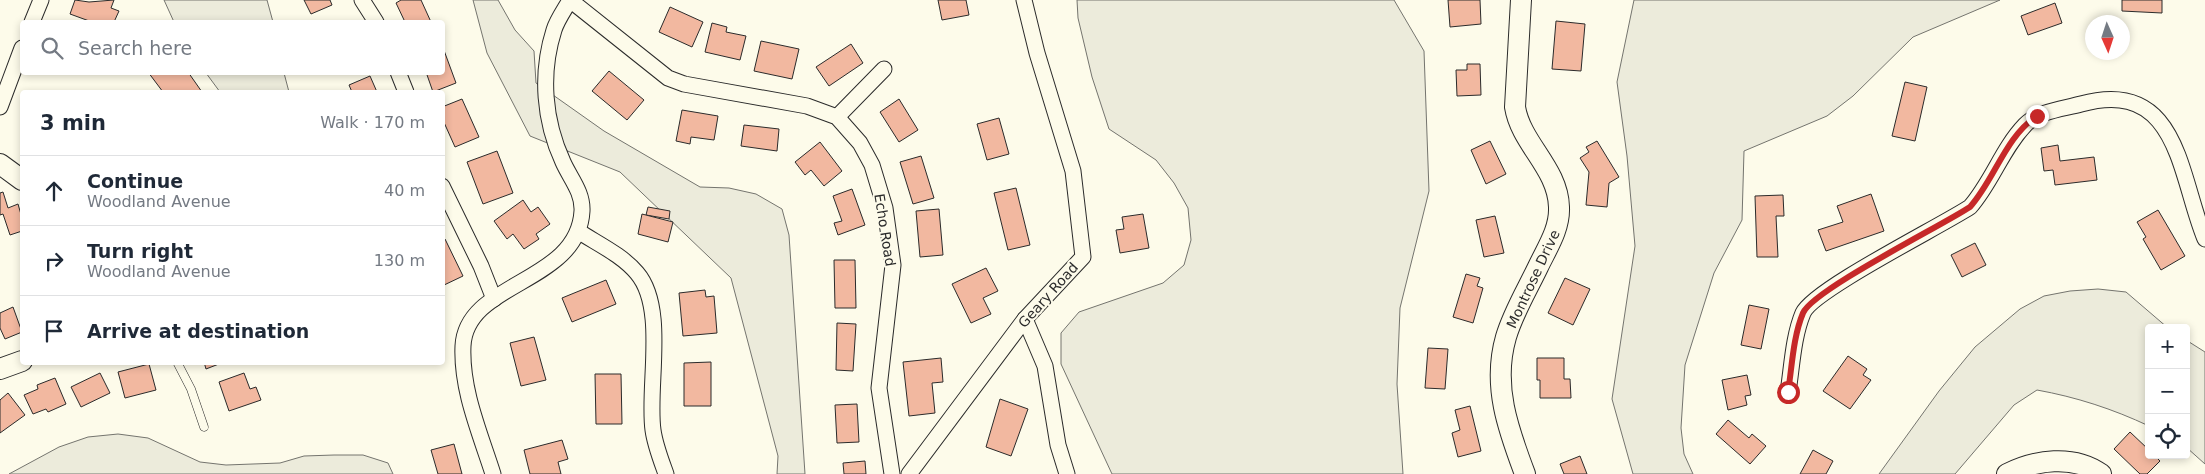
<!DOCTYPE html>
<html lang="en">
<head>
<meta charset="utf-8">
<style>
	body { margin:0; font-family:"DejaVu Sans",sans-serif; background:#f2f2f3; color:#1f2937 }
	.controls { position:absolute; right:15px; bottom:15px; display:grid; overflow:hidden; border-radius:5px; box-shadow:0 2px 8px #0003 }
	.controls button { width:45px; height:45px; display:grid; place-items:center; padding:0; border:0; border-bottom:1px solid #e0e1e3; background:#fff; color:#1f2937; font:25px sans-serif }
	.compass { position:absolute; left:2085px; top:15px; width:45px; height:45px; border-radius:50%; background:#fff; box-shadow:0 2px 8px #0003; rotate:177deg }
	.stop { position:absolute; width:15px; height:15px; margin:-11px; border:4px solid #c62828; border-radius:50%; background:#fff }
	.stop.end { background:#c62828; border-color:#fff; box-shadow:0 1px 5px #0008 }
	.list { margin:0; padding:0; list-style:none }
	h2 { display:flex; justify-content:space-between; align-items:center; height:65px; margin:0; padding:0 20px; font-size:21px }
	h2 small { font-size:16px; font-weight:400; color:#747a83 }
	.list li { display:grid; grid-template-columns:32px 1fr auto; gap:15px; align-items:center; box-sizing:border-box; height:70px; padding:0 20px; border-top:1px solid #e0e1e3 }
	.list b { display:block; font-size:19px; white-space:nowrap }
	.list p { margin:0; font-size:16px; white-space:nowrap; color:#747a83 }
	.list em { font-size:16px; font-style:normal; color:#747a83 }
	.icon { flex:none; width:28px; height:28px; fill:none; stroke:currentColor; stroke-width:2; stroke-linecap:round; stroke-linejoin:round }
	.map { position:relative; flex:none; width:2205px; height:474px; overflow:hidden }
	.search { position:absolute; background:#fff; box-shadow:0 2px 8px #0003; left:20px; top:20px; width:425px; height:55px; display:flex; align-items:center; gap:12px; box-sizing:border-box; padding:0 18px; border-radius:5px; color:#747a83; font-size:19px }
	.panel { position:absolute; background:#fff; box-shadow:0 2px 8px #0003; left:20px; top:90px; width:425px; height:275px; border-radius:5px }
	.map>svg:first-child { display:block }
</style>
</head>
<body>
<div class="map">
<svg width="2205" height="474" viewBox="0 0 2205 474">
	<rect width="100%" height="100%" fill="#fdfbea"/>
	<g fill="#ecebdb" stroke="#74746e">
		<polygon points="164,0 267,0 273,22 174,22"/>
		<polygon points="473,0 498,0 515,30 534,51 536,83 604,131 700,187 729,188 756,194 782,209 789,235 805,474 777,474 778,456 731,278 620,172 530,136 487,53"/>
		<polygon points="1077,0 1394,0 1424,51 1429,191 1400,308 1397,384 1403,474 1112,474 1061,364 1061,333 1079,312 1163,283 1184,265 1191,240 1188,208 1174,183 1156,160 1109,129 1092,77 1078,18"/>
		<polygon points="1634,0 2000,0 1913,37 1853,96 1827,116 1744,151 1742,220 1714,273 1685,365 1681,428 1684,454 1693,474 1633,474 1612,399 1635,246 1627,156 1617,82"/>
		<polygon points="206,73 284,73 289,92 220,92"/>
		<path d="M2098,289L2126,292L2168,328H2149V426C2113,409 2076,397 2037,390L2014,405L1955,474H1879L1939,391L1975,347L2020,309L2044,296L2070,291Z"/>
		<polygon points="2186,340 2205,352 2205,464 2186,447"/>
		<polygon points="118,434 148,438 200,462 226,465 280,463 304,456 334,455 363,455 388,463 393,474 9,474 59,447 88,437"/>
	</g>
	<g fill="#f2b8a0" stroke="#2b2b2b">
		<polygon points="75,0 89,2 114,0 111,8 119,11 114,22 92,22 70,14"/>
		<polygon points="304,0 330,0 332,5 311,14"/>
		<polygon points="401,0 421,0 431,22 405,22 396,3"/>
		<polygon points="938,0 966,0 969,15 942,20"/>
		<polygon points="1448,0 1480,0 1481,24 1450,27"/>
		<polygon points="2122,0 2162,0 2162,13 2122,11"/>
		<polygon points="2055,3 2062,23 2028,35 2021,16"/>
		<polygon points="670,7 703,22 692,47 659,32"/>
		<polygon points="1556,21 1585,24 1581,71 1552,69"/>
		<polygon points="712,23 727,27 726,32 746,36 740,60 705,52"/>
		<polygon points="761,41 799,49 792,79 754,71"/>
		<polygon points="851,44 863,63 829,86 816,67"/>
		<polygon points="442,45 456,83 433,92 426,72 442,72"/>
		<polygon points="1467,64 1480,64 1481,95 1457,96 1456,70 1467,70"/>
		<polygon points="609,71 644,100 627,120 592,91"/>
		<polygon points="148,72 188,72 202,92 163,92"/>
		<polygon points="370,76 377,92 352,92 349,85"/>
		<polygon points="1905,82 1927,87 1915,141 1892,136"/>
		<polygon points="462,99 479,137 455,147 442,118 442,107"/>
		<polygon points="899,99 918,130 899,142 880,112"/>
		<polygon points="682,110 718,116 714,140 691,137 690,144 676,141"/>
		<polygon points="999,118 1009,154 987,160 977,124"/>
		<polygon points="744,125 779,129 777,151 741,146"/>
		<polygon points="1490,141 1506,174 1486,184 1471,150"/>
		<polygon points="1597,141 1619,177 1609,183 1607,207 1586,205 1589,172 1580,158 1589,152 1586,147"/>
		<polygon points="820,142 842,171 824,186 811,170 805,175 795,162"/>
		<polygon points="2058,145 2060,161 2094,157 2097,180 2055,185 2053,170 2044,171 2041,148"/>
		<polygon points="497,151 513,193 483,204 467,162"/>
		<polygon points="921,156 934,198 913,204 900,162"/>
		<polygon points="1016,188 1030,245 1008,250 994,193"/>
		<polygon points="852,189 865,225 838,235 834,223 842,221 833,196"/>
		<polygon points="3,192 8,208 18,204 22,218 22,231 10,235 3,214 0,215 0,193"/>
		<polygon points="1871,194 1884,231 1826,251 1818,230 1843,222 1837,206"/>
		<polygon points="1783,195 1784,216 1776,216 1778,257 1757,257 1755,196"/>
		<polygon points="523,200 531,212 538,207 550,224 536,234 539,239 524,249 513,234 507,239 494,221"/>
		<polygon points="648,207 670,211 669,219 646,215"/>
		<polygon points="939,209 943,255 920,257 916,211"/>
		<polygon points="2158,210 2185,256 2161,270 2143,239 2146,237 2137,222"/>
		<polygon points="642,214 673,222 668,242 638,234"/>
		<polygon points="1143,214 1149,248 1120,253 1116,230 1124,229 1122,217"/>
		<polygon points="1495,216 1504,253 1484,257 1476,220"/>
		<polygon points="445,239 463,276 442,286 442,241"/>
		<polygon points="1975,243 1986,265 1962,277 1951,255"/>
		<polygon points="834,260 855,260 856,308 835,308"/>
		<polygon points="986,268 998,291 983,298 991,314 971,323 952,284"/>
		<polygon points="1466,274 1480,278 1477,286 1483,288 1473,323 1453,317"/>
		<polygon points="1565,278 1590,289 1573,325 1548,313"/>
		<polygon points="606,280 616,304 572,322 562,298"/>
		<polygon points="705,290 706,297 714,296 717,333 683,336 679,293"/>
		<polygon points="1749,305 1769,309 1761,349 1741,345"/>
		<polygon points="13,307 22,332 5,339 0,328 0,313"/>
		<polygon points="837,323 856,324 853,371 836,370"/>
		<polygon points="534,337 546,380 521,386 510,343"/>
		<polygon points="1428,348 1448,349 1445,389 1425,388"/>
		<polygon points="1848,356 1867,369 1863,375 1871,380 1850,409 1823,391"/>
		<polygon points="941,358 943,382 932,383 935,413 909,416 903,362"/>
		<polygon points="1537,358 1564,358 1564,379 1570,379 1571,398 1540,398 1540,380 1537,380"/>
		<polygon points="204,362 224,362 206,369"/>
		<polygon points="711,362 711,406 684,406 684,363"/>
		<polygon points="149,364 156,390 125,398 118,372"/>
		<polygon points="100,373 110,393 81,407 71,387"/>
		<polygon points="244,373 250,389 256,387 261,400 229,411 219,382"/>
		<polygon points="595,374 621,374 622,424 596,424"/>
		<polygon points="1747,375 1751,395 1745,396 1747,405 1728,410 1722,380"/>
		<polygon points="55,378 66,404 48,412 46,409 33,414 24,395 38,389 37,385"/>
		<polygon points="8,393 25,415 0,433 0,400"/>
		<polygon points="1000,399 1028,409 1011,456 986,447"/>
		<polygon points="857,404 859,442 837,443 835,405"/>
		<polygon points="1470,406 1481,451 1458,457 1452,433 1460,430 1455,410"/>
		<polygon points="1728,420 1749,438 1752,434 1766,446 1750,464 1716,434"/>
		<polygon points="2130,432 2149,450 2149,455 2154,455 2160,461 2147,474 2140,474 2114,449"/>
		<polygon points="562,440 568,459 558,462 561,474 530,474 524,450"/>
		<polygon points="454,444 462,474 438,474 431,450"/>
		<polygon points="1813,450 1833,461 1826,474 1800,474"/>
		<polygon points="1580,456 1587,474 1564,474 1560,464"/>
		<polygon points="865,461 866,474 844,474 843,463"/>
	</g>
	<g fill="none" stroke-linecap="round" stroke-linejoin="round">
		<defs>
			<polyline id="lane" points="177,362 191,389 204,427"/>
			<g id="street">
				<polyline points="362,0 376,22"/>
				<polyline points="570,0 668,78 684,84 807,106 837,117 860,143 872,165 885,208 893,265 879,388 892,474"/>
				<polyline points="32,22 41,0"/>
				<polyline points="398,72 406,92"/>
				<polyline points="0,107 22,48"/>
				<polyline points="837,117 884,69"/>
				<polyline points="442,186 481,266 494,299"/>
				<path d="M578,231C598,244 622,255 637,273C667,308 647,387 653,430C655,445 661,460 666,474"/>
				<polyline points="1025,319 1045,366 1058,445 1067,474"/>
				<path d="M1788,392C1792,367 1793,337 1803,313C1813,290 1941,226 1970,207C1992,182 2002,149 2025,125C2038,111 2063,109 2081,104C2179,77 2179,176 2205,239"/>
				<path d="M493,474C480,433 461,390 463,346C466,281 578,284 582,211C583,192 570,178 563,162C544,121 540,74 554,30C557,20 565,9 570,0"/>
				<polyline points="909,474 1025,319 1083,257 1073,171 1037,53 1024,0"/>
			</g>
			<g id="secondary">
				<path d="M1521,0L1515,107C1521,144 1558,168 1559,207C1560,229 1547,248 1538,267C1527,290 1513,313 1506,337C1492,385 1508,429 1525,474"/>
				<polyline points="0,164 22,180"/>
				<polyline points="0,369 22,361"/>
				<path d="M2007,474C2035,460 2073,454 2101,474"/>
			</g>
		</defs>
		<use href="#lane" stroke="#2b2b2b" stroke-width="9"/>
		<use href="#street" stroke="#2b2b2b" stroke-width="17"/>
		<use href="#secondary" stroke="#2b2b2b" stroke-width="22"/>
		<use href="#lane" stroke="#fdfbea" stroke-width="8"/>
		<use href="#street" stroke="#fdfbea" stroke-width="15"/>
		<use href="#secondary" stroke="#fdfbea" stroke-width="20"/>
	</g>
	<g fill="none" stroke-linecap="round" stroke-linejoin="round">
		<path stroke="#c62828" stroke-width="6" d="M1788,392C1792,367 1793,337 1803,313C1813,290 1941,226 1970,207C1995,179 2005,137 2037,116"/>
	</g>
	<g text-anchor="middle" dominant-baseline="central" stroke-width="4" stroke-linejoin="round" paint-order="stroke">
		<g font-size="14" fill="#2b2b2b" stroke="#fdfbea">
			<text transform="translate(885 230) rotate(81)">Echo Road</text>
			<text transform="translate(1533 279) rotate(-65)">Montrose Drive</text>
			<text transform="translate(1048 295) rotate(-48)">Geary Road</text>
		</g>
	</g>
</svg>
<div class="controls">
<button>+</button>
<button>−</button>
<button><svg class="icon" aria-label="locate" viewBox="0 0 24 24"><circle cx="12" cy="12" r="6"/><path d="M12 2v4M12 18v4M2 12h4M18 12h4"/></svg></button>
</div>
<svg class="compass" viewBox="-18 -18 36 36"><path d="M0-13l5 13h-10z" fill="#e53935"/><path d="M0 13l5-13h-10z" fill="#747a83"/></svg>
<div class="stop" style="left:1788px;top:392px"></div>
<div class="stop end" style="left:2037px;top:116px"></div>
<div class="search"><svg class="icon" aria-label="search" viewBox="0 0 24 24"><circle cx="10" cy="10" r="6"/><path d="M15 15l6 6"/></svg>Search here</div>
<section class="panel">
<h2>3 min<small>Walk · 170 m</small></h2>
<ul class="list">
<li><svg class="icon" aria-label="ahead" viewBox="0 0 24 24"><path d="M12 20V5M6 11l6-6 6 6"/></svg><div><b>Continue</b><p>Woodland Avenue</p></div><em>40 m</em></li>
<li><svg class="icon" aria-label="right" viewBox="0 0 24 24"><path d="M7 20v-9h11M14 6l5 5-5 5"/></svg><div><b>Turn right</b><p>Woodland Avenue</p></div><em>130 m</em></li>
<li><svg class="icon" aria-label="arrive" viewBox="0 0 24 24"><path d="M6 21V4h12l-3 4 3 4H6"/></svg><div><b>Arrive at destination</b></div></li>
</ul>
</section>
</div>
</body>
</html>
